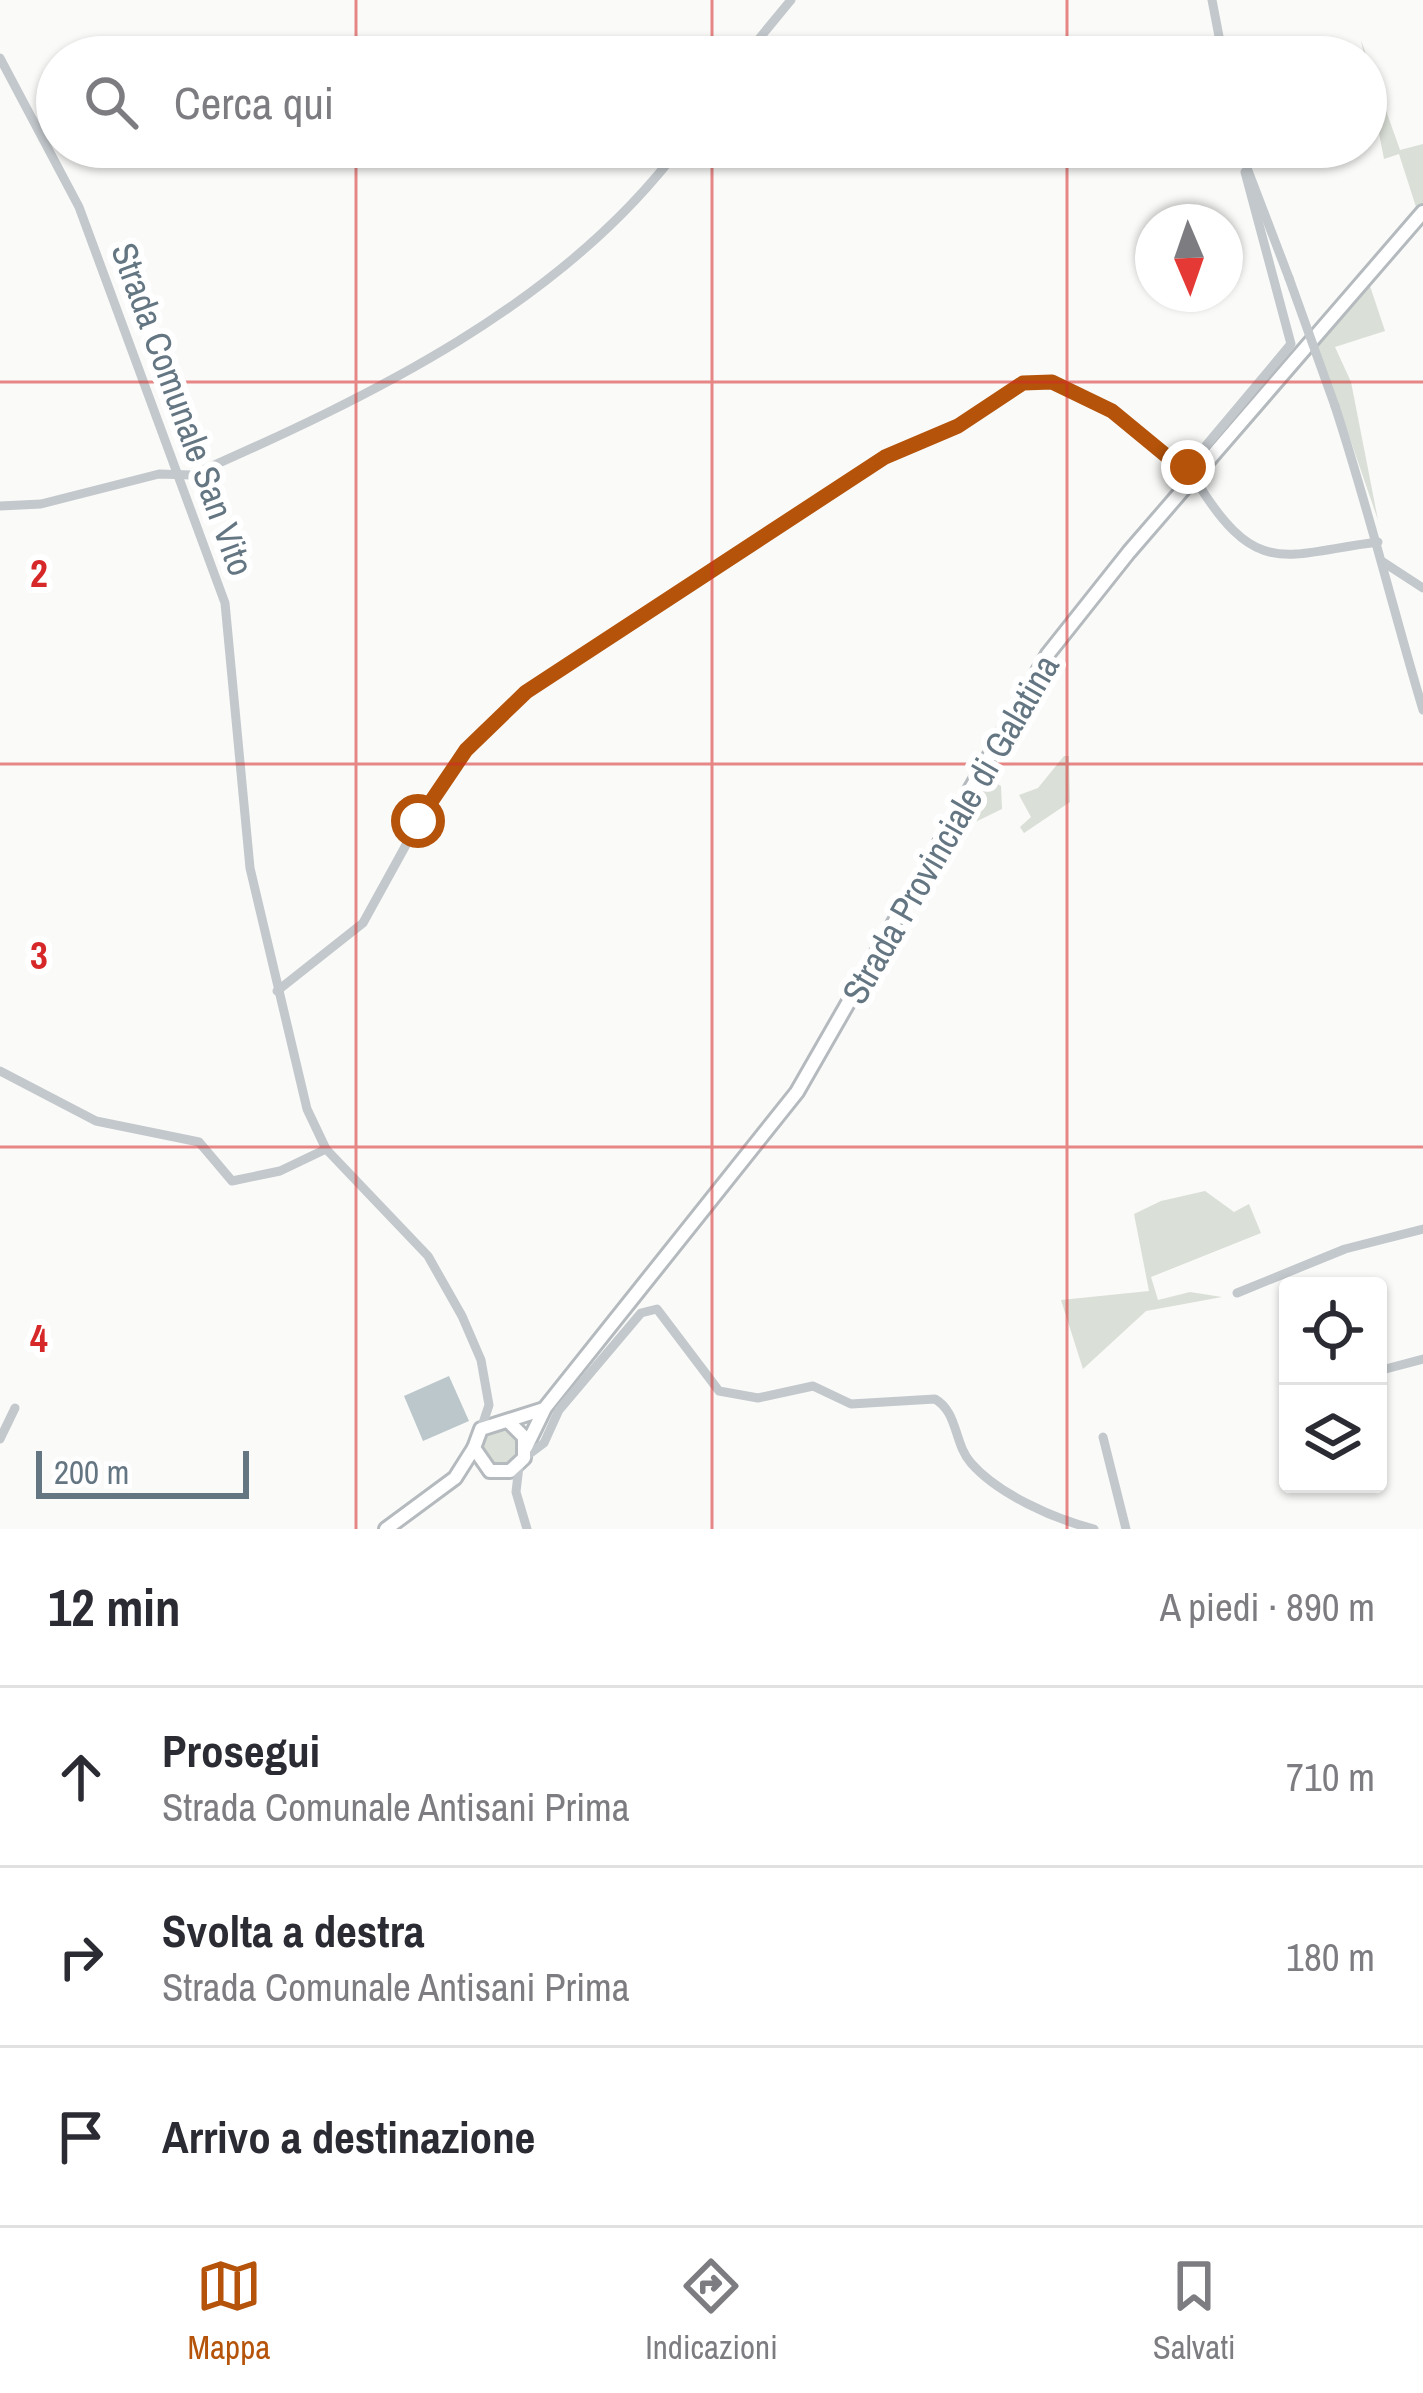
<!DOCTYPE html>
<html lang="it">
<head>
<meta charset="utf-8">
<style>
	body { margin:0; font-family:"Archivo Narrow",sans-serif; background:#f7f7f7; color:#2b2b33 }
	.controls { position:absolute; right:36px; bottom:36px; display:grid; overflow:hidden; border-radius:12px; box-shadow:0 3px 9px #0004 }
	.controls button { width:108px; height:108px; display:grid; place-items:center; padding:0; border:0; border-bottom:3px solid #e1e1e2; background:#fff; color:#2b2b33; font:60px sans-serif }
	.compass { position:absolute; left:1135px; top:204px; width:108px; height:108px; border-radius:50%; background:#fff; box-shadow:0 3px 9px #0004; rotate:178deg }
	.scale { position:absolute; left:36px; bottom:30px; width:213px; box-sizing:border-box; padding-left:12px; border:6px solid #657683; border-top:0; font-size:33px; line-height:42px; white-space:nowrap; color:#657683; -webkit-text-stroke:9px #fff; paint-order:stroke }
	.stop { position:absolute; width:36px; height:36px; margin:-27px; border:9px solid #b45309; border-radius:50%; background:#fff }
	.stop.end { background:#b45309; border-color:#fff; box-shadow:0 3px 12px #0008 }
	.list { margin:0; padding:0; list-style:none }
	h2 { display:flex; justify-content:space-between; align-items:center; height:156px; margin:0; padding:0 48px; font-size:51px }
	h2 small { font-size:39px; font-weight:400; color:#7c7c81 }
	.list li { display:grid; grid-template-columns:78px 1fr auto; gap:36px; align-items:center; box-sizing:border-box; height:180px; padding:0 48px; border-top:3px solid #e1e1e2 }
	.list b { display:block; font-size:45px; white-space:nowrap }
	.list p { margin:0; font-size:39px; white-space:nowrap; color:#7c7c81 }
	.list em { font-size:39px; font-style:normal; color:#7c7c81 }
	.icon { flex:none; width:66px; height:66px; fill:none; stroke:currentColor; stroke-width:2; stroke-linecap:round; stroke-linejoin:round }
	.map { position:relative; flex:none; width:1423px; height:1529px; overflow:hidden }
	.search { position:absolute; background:#fff; box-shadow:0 3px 9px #0004; left:36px; right:36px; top:36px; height:132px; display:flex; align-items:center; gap:30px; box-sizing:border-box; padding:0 42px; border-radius:66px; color:#7c7c81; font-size:45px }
	.sheet { height:696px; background:#fff }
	nav { display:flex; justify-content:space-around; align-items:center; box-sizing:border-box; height:168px; border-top:3px solid #e1e1e2; background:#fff; font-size:33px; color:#7c7c81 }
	nav a { display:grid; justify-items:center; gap:6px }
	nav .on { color:#b45309 }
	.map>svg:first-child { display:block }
</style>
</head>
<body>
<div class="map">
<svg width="1423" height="1529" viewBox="0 0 1423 1529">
	<rect width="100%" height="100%" fill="#fafaf8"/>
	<g fill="#dadfd7">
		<polygon points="1361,40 1400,150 1423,144 1423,204 1417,210 1399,154 1384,159"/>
		<polygon points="1369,283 1385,331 1335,347 1351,382 1378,520 1317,343"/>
		<polygon points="1064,756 1069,756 1070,802 1024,833 1020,827 1031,817 1019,795 1038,788"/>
		<polygon points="992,781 1001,786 1002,809 963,828 956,824 975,786"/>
		<polygon points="1205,1191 1234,1212 1249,1204 1261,1233 1151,1277 1158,1300 1190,1292 1222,1297 1146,1311 1083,1369 1061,1300 1149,1291 1134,1214 1161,1201"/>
		<circle cx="500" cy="1447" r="20"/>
	</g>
	<polygon fill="#bbc7cb" points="449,1376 469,1421 423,1441 404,1396"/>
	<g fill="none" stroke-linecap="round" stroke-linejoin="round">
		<defs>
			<g id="major">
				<polyline points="510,1423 524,1437 524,1458 510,1471 490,1471 474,1448 481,1429 544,1409"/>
				<polyline points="526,1447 545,1408 797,1092 1048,654 1129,552 1423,212"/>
				<polyline points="386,1529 455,1478 474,1448"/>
			</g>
		</defs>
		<use href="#major" stroke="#b5babe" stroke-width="18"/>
		<g stroke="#c3c8cc" stroke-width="9">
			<polyline points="1212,0 1223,57"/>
			<polyline points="744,57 791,0"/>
			<polyline points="0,58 79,207 225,603 250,868 307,1109 326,1149 428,1256 462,1316 481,1360 489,1405 481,1429"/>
			<polyline points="1239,147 1289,278"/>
			<path d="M1335,406C1368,507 1393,609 1423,710"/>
			<path d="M1200,487C1259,580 1287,553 1378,542"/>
			<path d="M0,506L41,504L159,474L192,475C369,397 561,306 680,147"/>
			<polyline points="1383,562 1423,588"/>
			<polyline points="277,991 363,923 428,805 466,750 511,704 885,457 958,426 1023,383 1052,382 1112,411 1180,467 1188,467 1291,344 1245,172"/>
			<polyline points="0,1071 96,1121 199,1142 232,1181 280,1171 326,1149"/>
			<polyline points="1237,1293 1345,1249 1423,1229"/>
			<polyline points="1378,1371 1423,1359"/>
			<polyline points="1103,1437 1126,1529"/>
			<polyline points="0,1439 15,1408"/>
			<path d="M524,1458L544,1443L559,1410L641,1313L657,1309L719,1391L758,1398L813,1386L851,1404L935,1399C958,1412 954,1444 971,1463C998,1494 1054,1519 1094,1529"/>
			<polyline points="519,1466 516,1492 527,1529"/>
		</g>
		<use href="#major" stroke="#fff" stroke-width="12"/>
		<polyline stroke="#c3c8cc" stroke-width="9" points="1289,278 1335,406"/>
	</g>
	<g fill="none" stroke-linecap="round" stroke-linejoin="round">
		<polyline stroke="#b45309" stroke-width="15" points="418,821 466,750 526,692 885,457 958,426 1023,383 1052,382 1112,411 1180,467 1188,467"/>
	</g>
	<path fill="none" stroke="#d62828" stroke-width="3" stroke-opacity="0.55" d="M356,0V57M712,0V57M1067,0V57M356,147V1529M712,147V1529M1067,147V1529M0,382H1423M0,764H1423M0,1147H1423"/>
	<g text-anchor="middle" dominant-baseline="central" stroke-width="12" stroke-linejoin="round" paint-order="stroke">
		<g font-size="36" fill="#657683" stroke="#fff">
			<text transform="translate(183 409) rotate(70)">Strada Comunale San Vito</text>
			<text transform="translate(950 829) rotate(-60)">Strada Provinciale di Galatina</text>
		</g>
	</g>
	<g font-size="39" text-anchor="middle" font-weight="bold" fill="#d62828" stroke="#fff" stroke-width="12" stroke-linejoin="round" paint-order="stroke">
		<text x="39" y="587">2</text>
		<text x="39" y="969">3</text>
		<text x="39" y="1352">4</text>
	</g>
</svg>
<div class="controls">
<button><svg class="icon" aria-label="locate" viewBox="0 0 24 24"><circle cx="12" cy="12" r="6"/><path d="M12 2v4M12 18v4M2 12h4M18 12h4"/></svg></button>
<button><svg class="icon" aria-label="layers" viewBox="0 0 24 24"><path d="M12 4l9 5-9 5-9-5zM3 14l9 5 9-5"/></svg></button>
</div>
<svg class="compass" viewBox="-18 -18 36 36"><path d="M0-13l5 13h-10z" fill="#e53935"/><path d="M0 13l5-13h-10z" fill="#7c7c81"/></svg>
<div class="scale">200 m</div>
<div class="stop" style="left:418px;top:821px"></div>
<div class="stop end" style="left:1188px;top:467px"></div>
<div class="search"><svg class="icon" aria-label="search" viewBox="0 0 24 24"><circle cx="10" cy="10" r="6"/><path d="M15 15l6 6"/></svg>Cerca qui</div>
</div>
<section class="sheet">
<h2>12 min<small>A piedi · 890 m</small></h2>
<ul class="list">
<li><svg class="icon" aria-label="ahead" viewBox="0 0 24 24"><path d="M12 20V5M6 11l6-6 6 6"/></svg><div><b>Prosegui</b><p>Strada Comunale Antisani Prima</p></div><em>710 m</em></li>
<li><svg class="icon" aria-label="right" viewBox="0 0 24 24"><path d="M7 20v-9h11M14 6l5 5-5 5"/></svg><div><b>Svolta a destra</b><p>Strada Comunale Antisani Prima</p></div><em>180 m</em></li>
<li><svg class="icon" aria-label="arrive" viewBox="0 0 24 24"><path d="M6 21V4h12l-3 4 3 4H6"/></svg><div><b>Arrivo a destinazione</b></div></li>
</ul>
</section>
<nav>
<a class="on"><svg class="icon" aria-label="map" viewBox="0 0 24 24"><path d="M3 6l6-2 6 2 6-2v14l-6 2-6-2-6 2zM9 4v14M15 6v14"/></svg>Mappa</a>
<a><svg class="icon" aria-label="directions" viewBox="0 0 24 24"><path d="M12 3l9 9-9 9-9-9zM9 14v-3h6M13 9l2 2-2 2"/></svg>Indicazioni</a>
<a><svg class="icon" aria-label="saved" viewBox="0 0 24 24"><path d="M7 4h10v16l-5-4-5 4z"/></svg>Salvati</a>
</nav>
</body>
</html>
